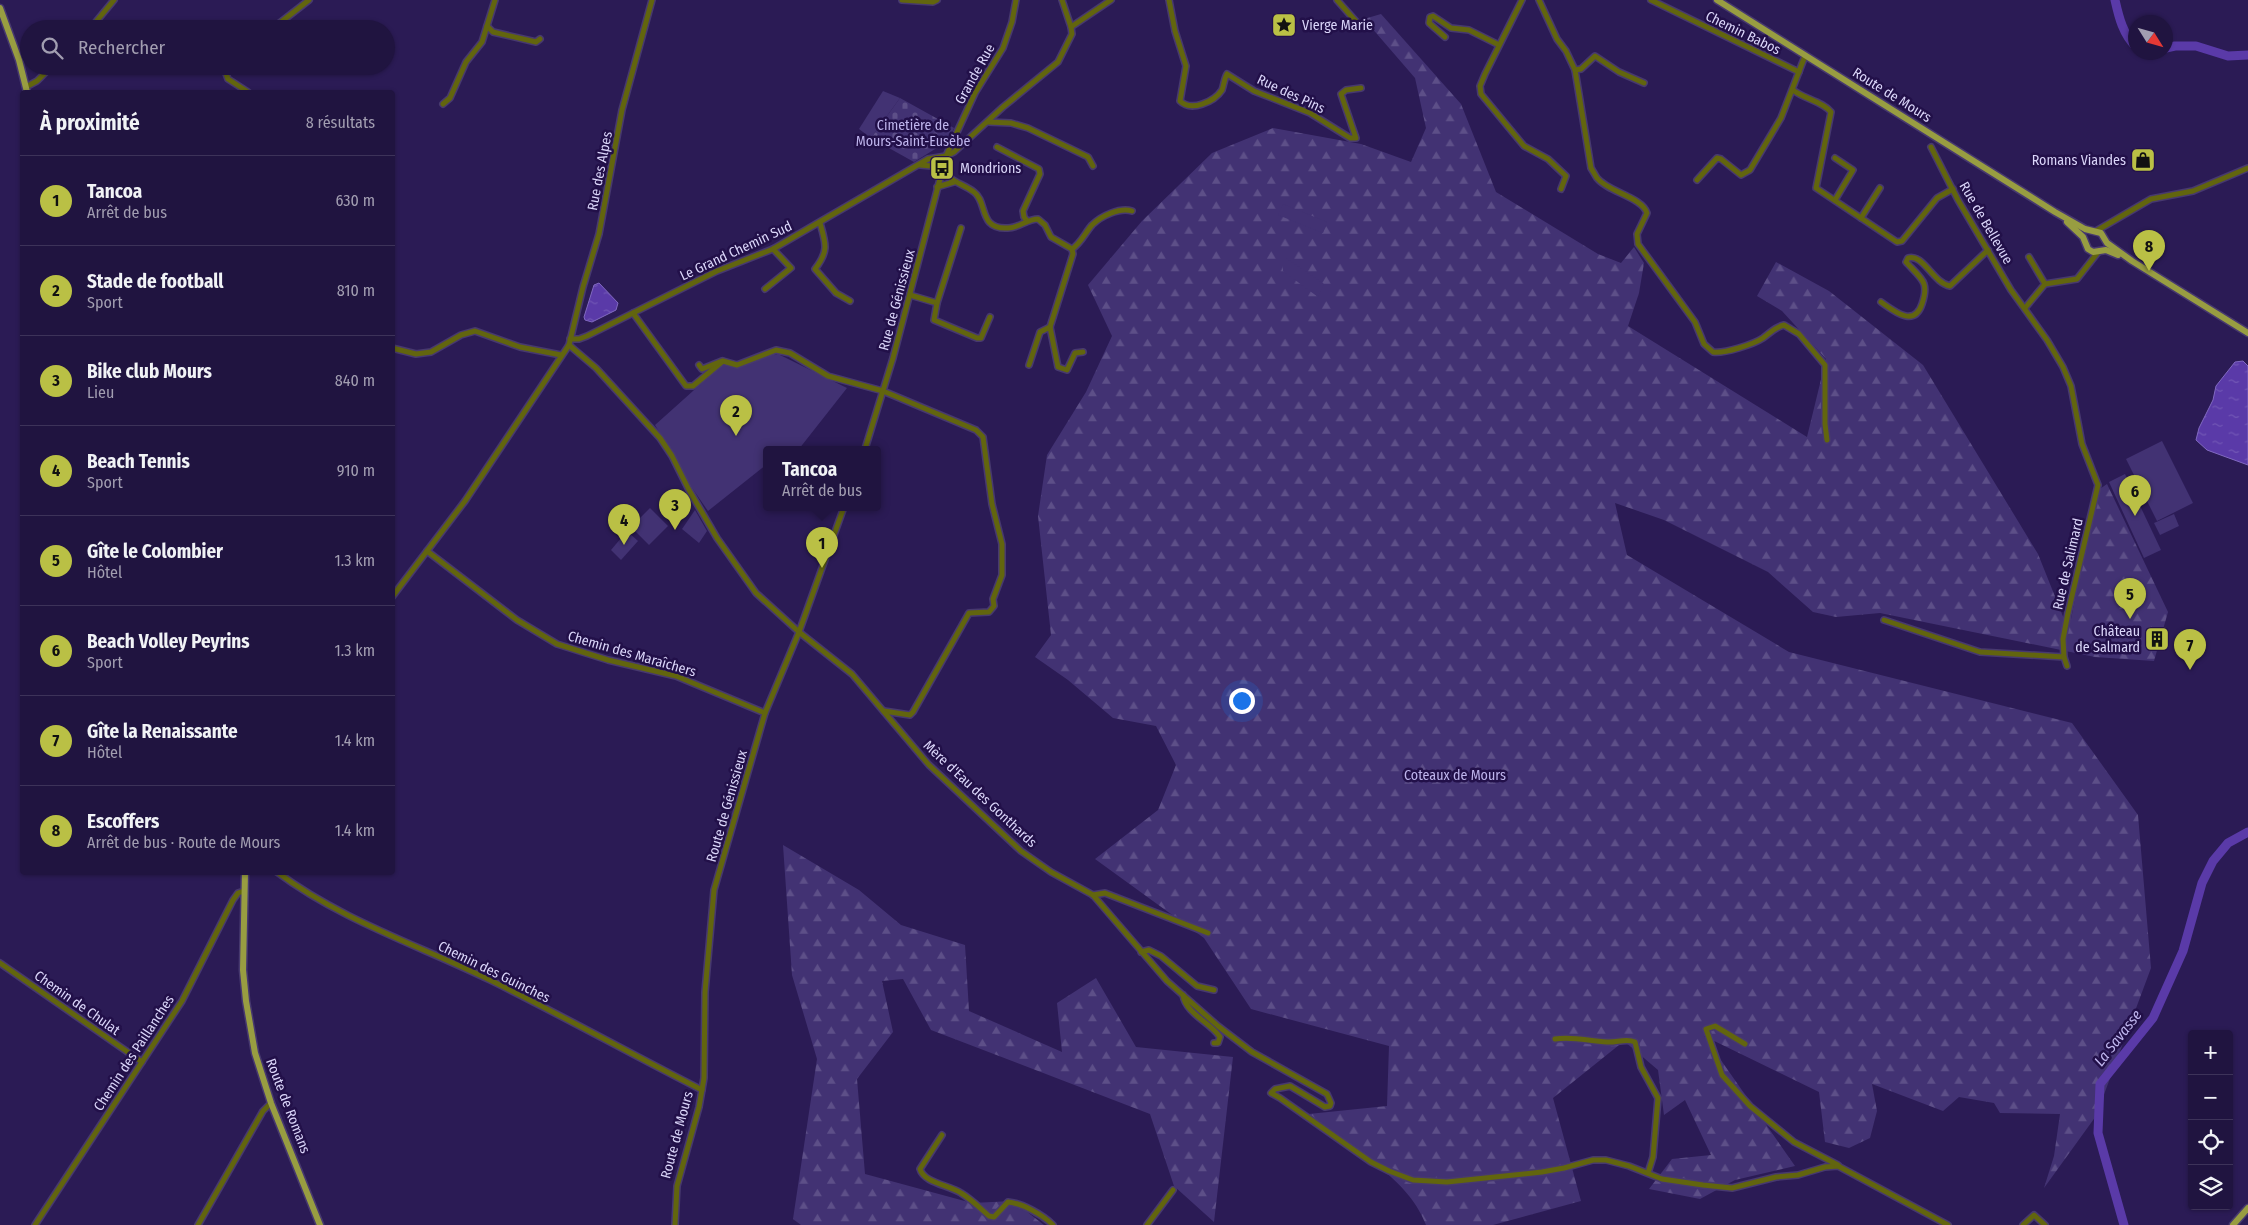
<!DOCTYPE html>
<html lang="fr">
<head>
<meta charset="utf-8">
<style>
	body { margin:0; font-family:"Fira Sans Condensed",sans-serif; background:#281d47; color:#f1f3f6 }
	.controls { position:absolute; right:15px; bottom:15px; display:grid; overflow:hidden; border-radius:5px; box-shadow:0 1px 4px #0004 }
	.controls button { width:45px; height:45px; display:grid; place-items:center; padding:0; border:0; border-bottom:1px solid #3d3359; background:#201440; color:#f1f3f6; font:25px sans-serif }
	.compass { position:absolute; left:2128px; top:15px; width:45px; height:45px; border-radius:50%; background:#201440; box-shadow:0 1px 4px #0004; rotate:127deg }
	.you { position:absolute; left:1241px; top:700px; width:18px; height:18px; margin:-12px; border:4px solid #fff; border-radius:50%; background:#1a73e8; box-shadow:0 0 0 8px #1a73e833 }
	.badge { display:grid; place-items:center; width:32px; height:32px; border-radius:50%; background:#bac045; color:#111; font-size:16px; font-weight:700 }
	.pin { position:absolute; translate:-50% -41px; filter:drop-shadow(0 1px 2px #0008) }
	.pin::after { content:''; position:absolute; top:26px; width:18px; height:15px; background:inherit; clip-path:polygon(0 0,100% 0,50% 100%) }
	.popup { position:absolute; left:763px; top:446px; width:118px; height:65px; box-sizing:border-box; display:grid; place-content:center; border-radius:5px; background:#201440; filter:drop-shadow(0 1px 4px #0005); font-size:16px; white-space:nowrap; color:#a29eb1 }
	.popup b { font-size:19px; color:#f1f3f6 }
	.popup::after { content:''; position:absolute; left:50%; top:100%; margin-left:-10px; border:10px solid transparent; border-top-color:#201440 }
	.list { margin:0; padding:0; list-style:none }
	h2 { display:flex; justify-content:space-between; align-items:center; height:65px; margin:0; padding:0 20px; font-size:21px }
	h2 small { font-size:16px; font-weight:400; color:#a29eb1 }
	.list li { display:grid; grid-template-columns:32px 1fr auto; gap:15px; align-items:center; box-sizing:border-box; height:90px; padding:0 20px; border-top:1px solid #3d3359 }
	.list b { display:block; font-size:19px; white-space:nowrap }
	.list p { margin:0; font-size:16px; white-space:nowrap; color:#a29eb1 }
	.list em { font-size:16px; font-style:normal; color:#a29eb1 }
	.icon { flex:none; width:28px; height:28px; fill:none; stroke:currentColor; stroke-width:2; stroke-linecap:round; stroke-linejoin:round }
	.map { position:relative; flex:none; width:2248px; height:1225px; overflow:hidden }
	.search { position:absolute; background:#201440; box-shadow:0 1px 4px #0004; left:20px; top:20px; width:375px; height:55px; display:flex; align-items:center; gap:12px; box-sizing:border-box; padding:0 18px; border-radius:28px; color:#a29eb1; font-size:19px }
	.panel { position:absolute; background:#201440; box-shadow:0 1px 4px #0004; left:20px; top:90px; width:375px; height:785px; border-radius:5px }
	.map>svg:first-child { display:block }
</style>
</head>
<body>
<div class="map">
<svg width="2248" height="1225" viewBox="0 0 2248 1225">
	<defs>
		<pattern id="forest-firs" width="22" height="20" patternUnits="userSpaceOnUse" patternTransform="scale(1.25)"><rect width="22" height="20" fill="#423273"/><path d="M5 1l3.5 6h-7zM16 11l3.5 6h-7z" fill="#5d4f88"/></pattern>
		<pattern id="cemetery-stones" width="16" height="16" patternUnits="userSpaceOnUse" patternTransform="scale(1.25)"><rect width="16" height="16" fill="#423273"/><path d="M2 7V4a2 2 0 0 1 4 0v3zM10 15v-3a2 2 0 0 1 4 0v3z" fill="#5d4f88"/></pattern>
		<pattern id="water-ripples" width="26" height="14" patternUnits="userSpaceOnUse" patternTransform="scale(1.25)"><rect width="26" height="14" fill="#5a3aa8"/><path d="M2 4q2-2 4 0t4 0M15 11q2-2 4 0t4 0" fill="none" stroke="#7156b5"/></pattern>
	</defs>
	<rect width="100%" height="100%" fill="#2b1b55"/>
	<g fill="url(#forest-firs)">
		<path d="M1381,14L1461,104L1496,192L1598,254L1621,263L1634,247L1644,263L1639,293L1628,326L1807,437L1826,359L1782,311L1757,296L1776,262L1829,291L1923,365L2038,554L2064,619H2071L2097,491L2107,484L2168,612L2154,661L2095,657L1880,613L1836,617L1813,612L1768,572L1664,520L1615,503L1627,555L1789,652L2072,723L2138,815L2151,968L2096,1116L2044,1188L2054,1156L2060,1114L2000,1113L1994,1103L1959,1097L1943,1111L1872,1084L1877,1111L1870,1138L1849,1148L1825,1142L1819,1092L1704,1036L1795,1166L1735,1180L1700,1199L1649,1189L1672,1159L1711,1155L1685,1100L1664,1115L1658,1070L1624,1041L1553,1098L1581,1201L1493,1225H1426C1408,1175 1342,1142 1299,1115L1387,1106L1389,1046L1251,1009L1204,938L1095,859L1158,810L1176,765L1156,726L1113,718L1068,680L1035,657L1051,635L1038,516L1047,455L1086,392L1112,336L1088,285L1142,221L1212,153L1273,128L1361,144L1411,162L1426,128L1415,78L1364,19Z"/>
		<polygon points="783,845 859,890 901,925 965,945 969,1011 1062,1052 1057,1003 1096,978 1136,1047 1233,1057 1214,1222 1174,1186 1150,1114 931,1030 903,979 882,981 893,1032 857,1079 865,1174 972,1203 1013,1201 1044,1225 801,1225 793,1219 817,1059 792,975"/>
	</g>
	<polygon fill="url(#cemetery-stones)" points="900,98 954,128 948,141 914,162 871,138"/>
	<g fill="#423273">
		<polygon points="883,91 900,98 871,138 859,129"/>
		<polygon points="1283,204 1327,222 1323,233 1278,215"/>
		<polygon points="1283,256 1324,284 1318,297 1283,271"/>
		<polygon points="778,354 847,388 799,449 788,447 767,449 767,464 708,511 692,488 655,425 722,365"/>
		<polygon points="2162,441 2193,503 2157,521 2126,459"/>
		<polygon points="2125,474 2161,550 2144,558 2109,482"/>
		<polygon points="650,508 668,526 649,545 631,527"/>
		<polygon points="695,510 707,531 699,543 682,529"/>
		<polygon points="2174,514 2179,526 2160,535 2154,523"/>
		<polygon points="627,531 638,541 621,560 611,550"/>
	</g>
	<g fill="url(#water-ripples)" stroke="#8169c1">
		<polygon points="599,283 618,303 616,310 592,322 585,320 584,317 594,285"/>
		<polygon points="2243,361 2248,366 2248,465 2207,450 2196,440 2199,428 2213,400 2216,386 2235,362"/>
	</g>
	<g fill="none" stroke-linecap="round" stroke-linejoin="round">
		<g stroke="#5a3aa8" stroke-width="9">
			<path d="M2115,0C2119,18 2123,34 2136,47"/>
			<polyline points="2166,48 2175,46 2196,46 2228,56 2248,55"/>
			<polyline points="2145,52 2147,52"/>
			<polyline points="2124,1225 2098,1133 2100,1084 2153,1018 2183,951 2202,883 2213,861 2228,843 2248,832"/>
		</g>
		<defs>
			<g id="minor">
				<polyline points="902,0 933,2 937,0"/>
				<polyline points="1062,0 1071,27"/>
				<path d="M1169,0L1175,31L1186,66L1180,101C1191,112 1214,102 1222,90C1224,85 1224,79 1227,74L1254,91L1310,113L1350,138H1356L1341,94L1346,90L1361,88"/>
				<polyline points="1337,0 1360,26"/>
				<polyline points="1522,0 1485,74 1480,86 1481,94 1524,146 1548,159 1566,176 1561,189"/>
				<path d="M1539,0L1557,39L1566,51L1575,70L1591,168C1593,171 1595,175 1597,178C1608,192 1642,197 1647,213L1637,234L1638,244L1695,322L1704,344L1713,352C1724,354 1754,344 1763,338C1770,333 1775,327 1784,325L1799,334L1825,365V424L1827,440"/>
				<polyline points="1651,0 1799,72"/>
				<polyline points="487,26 493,32 536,42 540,39"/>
				<polyline points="90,29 114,0"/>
				<polyline points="272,29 309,0"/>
				<polyline points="1445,37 1429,23 1430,17 1433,16 1451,28 1469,30 1499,45"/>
				<polyline points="228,66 225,71 228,79 248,92"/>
				<polyline points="1575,70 1581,69 1595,56 1619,72 1644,83"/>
				<polyline points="26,87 37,81 52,66"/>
				<path d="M1793,90C1804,99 1822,101 1831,112L1816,188L1897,242L1902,241L1937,198L1953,189"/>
				<polyline points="443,104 450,98 466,62 482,42 495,0"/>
				<polyline points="988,122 1011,123 1028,128 1088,157 1093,166"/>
				<polyline points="997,147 1039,169 1040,174 1023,211 1024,217 1027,221"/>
				<polyline points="1835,158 1853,170 1835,200"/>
				<polyline points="920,165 943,167"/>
				<path d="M942,170C952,183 962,183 974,192C988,202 978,230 1008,228C1019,228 1027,219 1038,219L1045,225L1051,237L1072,249L1073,254L1050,327L1058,367L1067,370L1075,353L1083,352"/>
				<polyline points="1697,180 1717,158 1721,159 1741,175 1750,170 1781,118 1805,56"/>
				<polyline points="937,187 954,182"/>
				<polyline points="1861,218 1880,188"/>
				<path d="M820,223C826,244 829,251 815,269L836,293L850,301"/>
				<polyline points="2096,231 2151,199 2193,191 2248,168"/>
				<path d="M1072,249C1081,243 1085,233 1092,225C1101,216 1120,207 1132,211"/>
				<polyline points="2029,257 2045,284"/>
				<polyline points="765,289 791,268 773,249"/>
				<polyline points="910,295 937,303 934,320 977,338 981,338 990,317"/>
				<path d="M1881,302C1894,311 1914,328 1922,304C1924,298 1926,290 1924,284C1922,277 1911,268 1906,262L1908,258C1923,253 1933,283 1950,286L1988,250"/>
				<polyline points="937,303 961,228"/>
				<polyline points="2025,308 2045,284 2077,279 2099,251"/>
				<polyline points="633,313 686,386 693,386 723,361 737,365 776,350 790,353 828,376 883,391 976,430 983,437 992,504 1002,544 1002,575 993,599 994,606 989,612 969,613 913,712 910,715 884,711"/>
				<polyline points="570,339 579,339 587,336 717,271 773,249 928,159 946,156 954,152 1003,107 1058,62 1072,34 1071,27 1111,0"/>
				<polyline points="569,345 596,368 660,438 672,456 689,490 717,538 756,593 799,632 852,674 929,765 1021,851 1051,872 1093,895 1167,981 1218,1026 1252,1052 1327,1094 1331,1103 1330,1106 1325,1107 1290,1086 1275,1089 1271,1093 1280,1098 1371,1162 1389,1171 1413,1180 1447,1182 1542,1172 1564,1168 1593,1160 1606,1160 1629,1166 1662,1179 1703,1185 1732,1188 1776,1177 1798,1175 1825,1167 1838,1166 1948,1225"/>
				<polyline points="392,348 416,354 431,352 461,335 475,331 520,347 561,355"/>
				<polyline points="699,365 702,369 722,361"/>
				<polyline points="1029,365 1040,332 1050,327"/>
				<polyline points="865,449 893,358 946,156 975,93 1003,48 1012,22 1016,0"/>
				<polyline points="427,551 517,620 557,644 608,660 676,676 765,713"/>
				<polyline points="392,597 465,501 569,345 583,287 599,234 622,110 652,0"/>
				<polyline points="1884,620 1980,652 2064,657 2063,639 2068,613 2098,485 2082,444 2071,386 2063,367 2047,340 2011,290 1958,200 1931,147"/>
				<polyline points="2064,657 2067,666"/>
				<path d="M277,872C341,920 418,945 490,980C561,1015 631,1054 702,1090"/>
				<polyline points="1093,895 1105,893 1208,933"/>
				<polyline points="1141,952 1149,950 1161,956 1197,986 1214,990"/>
				<polyline points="0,963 142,1062"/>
				<path d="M1183,995C1186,1014 1210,1022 1220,1037L1218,1043H1214"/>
				<path d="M1555,1039C1573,1036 1588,1041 1607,1042C1616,1043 1626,1038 1635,1042L1641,1067L1658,1098L1653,1157L1648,1173"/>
				<polyline points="1745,1044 1715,1026 1706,1029 1722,1075 1750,1106 1794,1142 1838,1165"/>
				<path d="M942,1135L920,1169C924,1183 949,1185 961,1193C971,1199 980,1208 989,1216L994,1217L1008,1202C1022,1203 1043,1215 1053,1225"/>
				<polyline points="35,1225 182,1001 233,900 238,893 244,891"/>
				<polyline points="198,1225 263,1111 271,1103"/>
				<polyline points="675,1225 677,1186 699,1107 704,1078 705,992 714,890 765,713 799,632 844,507"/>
				<polyline points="1147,1225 1173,1190"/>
				<polyline points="2023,1225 2034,1215 2045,1225"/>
			</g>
			<g id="major">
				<polyline points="1717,0 2055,212 2085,229 2101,233 2107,243 2132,261 2248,333"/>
				<polyline points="0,8 19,60 27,92"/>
				<polyline points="2067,222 2083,237 2088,249 2093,252 2106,250 2118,255"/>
				<polyline points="245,872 243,970 246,1001 255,1053 271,1103 320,1225"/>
				<polyline points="2233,1225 2248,1208"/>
			</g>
		</defs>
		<use href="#minor" stroke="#47396f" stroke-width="8"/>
		<use href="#major" stroke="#47396f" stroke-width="9"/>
		<use href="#minor" stroke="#62650e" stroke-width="5"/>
		<use href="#major" stroke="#989d41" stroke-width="6"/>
	</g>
	<defs>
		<symbol id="sight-square" viewBox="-11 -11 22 22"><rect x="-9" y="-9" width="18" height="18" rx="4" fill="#bac045" stroke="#221049"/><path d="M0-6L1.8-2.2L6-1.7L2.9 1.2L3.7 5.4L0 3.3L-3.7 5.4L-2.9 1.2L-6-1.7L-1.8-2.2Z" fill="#111"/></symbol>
		<symbol id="shop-square" viewBox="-11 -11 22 22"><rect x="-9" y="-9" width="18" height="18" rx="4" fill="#bac045" stroke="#221049"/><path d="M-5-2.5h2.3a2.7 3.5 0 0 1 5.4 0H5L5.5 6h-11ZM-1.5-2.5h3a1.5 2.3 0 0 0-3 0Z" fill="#111"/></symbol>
		<symbol id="bus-square" viewBox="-11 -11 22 22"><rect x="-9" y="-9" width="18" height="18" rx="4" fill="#bac045" stroke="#221049"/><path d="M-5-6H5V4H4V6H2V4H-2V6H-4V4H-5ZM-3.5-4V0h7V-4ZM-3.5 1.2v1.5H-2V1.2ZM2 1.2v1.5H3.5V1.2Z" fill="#111"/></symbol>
		<symbol id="building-square" viewBox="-11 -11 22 22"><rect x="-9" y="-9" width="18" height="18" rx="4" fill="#bac045" stroke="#221049"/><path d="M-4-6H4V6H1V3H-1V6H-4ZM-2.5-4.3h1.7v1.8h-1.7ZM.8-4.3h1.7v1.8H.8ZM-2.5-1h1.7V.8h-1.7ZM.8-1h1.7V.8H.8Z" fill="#111"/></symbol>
	</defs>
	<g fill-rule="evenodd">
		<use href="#sight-square" x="1270" y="11" width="28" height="28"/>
		<use href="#shop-square" x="2129" y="146" width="28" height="28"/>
		<use href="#bus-square" x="928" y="154" width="28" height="28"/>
		<use href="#building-square" x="2143" y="625" width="28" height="28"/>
	</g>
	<g text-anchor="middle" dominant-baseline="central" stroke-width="5" stroke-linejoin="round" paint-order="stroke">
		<g font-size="14" fill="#dbd6fa" stroke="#221049" text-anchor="start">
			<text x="1302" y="25">Vierge Marie</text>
			<text x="2126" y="160" text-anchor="end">Romans Viandes</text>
			<text x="960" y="168">Mondrions</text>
			<text x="2140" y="631" text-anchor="end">Château<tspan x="2140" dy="16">de Salmard</tspan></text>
		</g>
		<g font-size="14" fill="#dbd6fa" stroke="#221049">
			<text transform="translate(1743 33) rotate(26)">Chemin Babos</text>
			<text transform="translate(975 74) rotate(-61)">Grande Rue</text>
			<text transform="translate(1291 94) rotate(25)">Rue des Pins</text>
			<text transform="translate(1892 95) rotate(32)">Route de Mours</text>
			<text transform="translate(600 171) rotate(-79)">Rue des Alpes</text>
			<text transform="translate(1986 223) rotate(60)">Rue de Bellevue</text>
			<text transform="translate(736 251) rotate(-25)">Le Grand Chemin Sud</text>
			<text transform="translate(897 300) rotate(-75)">Rue de Génissieux</text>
			<text transform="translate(2068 564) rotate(-77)">Rue de Salimard</text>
			<text transform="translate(632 654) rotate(16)">Chemin des Maraîchers</text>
			<text transform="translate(980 794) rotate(43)">Mère d'Eau des Gonthards</text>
			<text transform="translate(727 806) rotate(-74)">Route de Génissieux</text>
			<text transform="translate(494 972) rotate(26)">Chemin des Guinches</text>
			<text transform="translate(77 1003) rotate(35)">Chemin de Chulat</text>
			<text transform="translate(134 1053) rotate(-57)">Chemin des Paillanches</text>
			<text transform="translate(288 1106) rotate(69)">Route de Romans</text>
			<text transform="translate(677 1135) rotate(-75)">Route de Mours</text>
		</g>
		<g font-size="14" fill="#bfb5ed" stroke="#221049">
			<text x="913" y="125">Cimetière de<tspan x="913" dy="16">Mours-Saint-Eusèbe</tspan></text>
			<text x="1455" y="775">Coteaux de Mours</text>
		</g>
		<g font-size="15" font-style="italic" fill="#c0b7ef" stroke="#221049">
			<text transform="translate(2118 1038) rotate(-52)">La Savasse</text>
		</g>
	</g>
</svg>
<div class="controls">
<button>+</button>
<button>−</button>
<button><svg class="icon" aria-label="locate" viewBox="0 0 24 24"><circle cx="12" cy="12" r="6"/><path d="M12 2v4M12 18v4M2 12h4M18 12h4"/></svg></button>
<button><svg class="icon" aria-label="layers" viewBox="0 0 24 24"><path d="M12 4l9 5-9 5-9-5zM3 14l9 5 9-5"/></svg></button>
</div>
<svg class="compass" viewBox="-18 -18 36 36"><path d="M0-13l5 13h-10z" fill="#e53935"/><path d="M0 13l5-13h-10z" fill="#a29eb1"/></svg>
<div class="you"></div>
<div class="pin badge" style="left:822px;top:568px">1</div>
<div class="popup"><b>Tancoa</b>Arrêt de bus</div>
<div class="pin badge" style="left:736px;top:436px">2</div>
<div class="pin badge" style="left:675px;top:530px">3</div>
<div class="pin badge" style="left:624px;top:545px">4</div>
<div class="pin badge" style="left:2130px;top:619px">5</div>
<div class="pin badge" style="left:2135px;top:516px">6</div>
<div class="pin badge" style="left:2190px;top:670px">7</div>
<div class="pin badge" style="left:2149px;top:271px">8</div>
<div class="search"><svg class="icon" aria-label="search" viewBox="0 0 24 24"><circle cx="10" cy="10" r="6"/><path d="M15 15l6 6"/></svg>Rechercher</div>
<section class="panel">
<h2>À proximité<small>8 résultats</small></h2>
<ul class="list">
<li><span class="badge">1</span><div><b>Tancoa</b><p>Arrêt de bus</p></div><em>630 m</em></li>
<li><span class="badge">2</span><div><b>Stade de football</b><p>Sport</p></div><em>810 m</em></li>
<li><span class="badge">3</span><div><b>Bike club Mours</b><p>Lieu</p></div><em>840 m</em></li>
<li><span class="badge">4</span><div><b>Beach Tennis</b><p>Sport</p></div><em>910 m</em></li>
<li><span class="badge">5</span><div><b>Gîte le Colombier</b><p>Hôtel</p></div><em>1.3 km</em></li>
<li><span class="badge">6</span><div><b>Beach Volley Peyrins</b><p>Sport</p></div><em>1.3 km</em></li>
<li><span class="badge">7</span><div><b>Gîte la Renaissante</b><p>Hôtel</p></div><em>1.4 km</em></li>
<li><span class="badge">8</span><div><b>Escoffers</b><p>Arrêt de bus · Route de Mours</p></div><em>1.4 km</em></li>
</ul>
</section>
</div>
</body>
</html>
